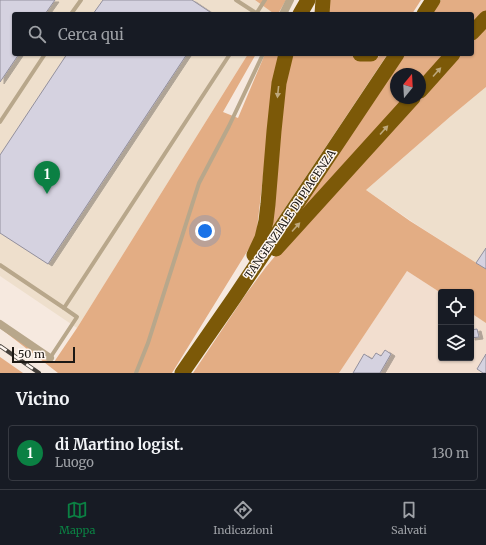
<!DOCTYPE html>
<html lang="it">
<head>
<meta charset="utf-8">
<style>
	body { margin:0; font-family:Merriweather,serif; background:#242831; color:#f1f3f6 }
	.controls { position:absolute; right:12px; bottom:12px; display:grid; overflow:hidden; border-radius:4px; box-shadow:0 1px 3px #0004 }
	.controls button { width:36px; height:36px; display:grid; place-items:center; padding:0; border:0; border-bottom:1px solid #363941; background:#171b24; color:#f1f3f6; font:20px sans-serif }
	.compass { position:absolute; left:390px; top:68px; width:36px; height:36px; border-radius:50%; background:#171b24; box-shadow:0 1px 3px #0004; rotate:18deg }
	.scale { position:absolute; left:12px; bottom:10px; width:63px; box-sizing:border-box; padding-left:4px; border:2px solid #1c1814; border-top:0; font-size:11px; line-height:14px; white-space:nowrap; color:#1c1814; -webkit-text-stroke:3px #fff7f1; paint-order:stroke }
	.you { position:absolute; left:205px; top:231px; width:14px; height:14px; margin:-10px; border:3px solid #fff; border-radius:50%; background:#1a73e8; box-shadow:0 0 0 6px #1a73e833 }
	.badge { display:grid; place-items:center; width:26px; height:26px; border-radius:50%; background:#0b8043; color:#fff; font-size:13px; font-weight:700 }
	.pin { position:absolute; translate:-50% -33px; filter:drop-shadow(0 1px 2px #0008) }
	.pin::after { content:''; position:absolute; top:21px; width:14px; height:12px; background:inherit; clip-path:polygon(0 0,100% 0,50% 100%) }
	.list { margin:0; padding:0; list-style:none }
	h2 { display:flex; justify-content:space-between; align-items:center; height:52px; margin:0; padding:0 16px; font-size:17px }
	h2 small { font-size:13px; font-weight:400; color:#9ea1a6 }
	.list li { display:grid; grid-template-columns:26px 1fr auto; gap:12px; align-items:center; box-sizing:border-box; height:56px; margin:0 8px 8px; padding:0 8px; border:1px solid #363941; border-radius:4px }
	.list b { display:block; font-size:15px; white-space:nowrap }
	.list p { margin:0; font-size:13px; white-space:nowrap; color:#9ea1a6 }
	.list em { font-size:13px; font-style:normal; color:#9ea1a6 }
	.icon { flex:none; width:22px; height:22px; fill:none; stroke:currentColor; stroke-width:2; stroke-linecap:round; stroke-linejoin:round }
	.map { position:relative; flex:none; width:486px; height:373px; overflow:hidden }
	.search { position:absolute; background:#171b24; box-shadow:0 1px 3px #0004; left:12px; right:12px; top:12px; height:44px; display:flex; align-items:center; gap:10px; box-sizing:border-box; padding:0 14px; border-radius:4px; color:#9ea1a6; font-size:15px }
	.sheet { height:116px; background:#171b24 }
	nav { display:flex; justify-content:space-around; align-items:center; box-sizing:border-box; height:56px; border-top:1px solid #363941; background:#171b24; font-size:11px; color:#9ea1a6 }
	nav a { display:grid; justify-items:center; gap:2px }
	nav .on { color:#0b8043 }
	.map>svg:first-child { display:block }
</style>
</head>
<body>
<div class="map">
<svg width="486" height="373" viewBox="0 0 486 373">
	<defs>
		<filter id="shadow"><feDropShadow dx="4" dy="2" stdDeviation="0" flood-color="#0004"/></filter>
	</defs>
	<rect width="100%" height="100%" fill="#f6e9df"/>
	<polygon fill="#f2decf" points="407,271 441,293 441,358 471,358 471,312 486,322 486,373 339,373"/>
	<g fill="#eedfcc">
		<polygon points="0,0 255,0 274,13 273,14 14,14 14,54 248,54 77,328 0,276"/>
		<polygon points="486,87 486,269 417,225 366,190 451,116"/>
	</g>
	<g fill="#e3ad84">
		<polygon points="255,0 286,0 278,14 273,14 273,13"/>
		<polygon points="328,0 421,0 412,14 327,14"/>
		<polygon points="441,0 486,0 486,12 472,28 472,14 431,14"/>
		<polygon points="486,25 486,87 451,116 366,190 410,221 486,269 486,323 471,313 471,292 441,292 441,293 407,271 339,373 193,373 246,294 266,267 296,231 459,54 472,54 472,40"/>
		<polygon points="248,54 256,54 223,112 238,118 265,54 281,54 268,134 256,237 172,373 58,373 0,328 0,326 54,362 77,328"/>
		<polygon points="291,54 347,54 359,58 377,57 385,54 387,55 271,229 281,109"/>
		<polygon points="404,54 448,54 420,84 420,74 396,74 396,98 408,98 291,223"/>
		<polygon points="0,357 23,373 0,373"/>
	</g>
	<g fill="#d5d2e0" stroke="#93909d" filter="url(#shadow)">
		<polygon points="0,0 55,0 45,14 14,14 14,54 19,54 0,82"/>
		<polygon points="103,0 192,0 213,14 93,14"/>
		<polygon points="67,54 187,54 48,264 0,233 0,155"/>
		<polygon points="486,248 486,269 476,263"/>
		<polygon points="477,329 479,337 471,338 471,330"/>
		<polygon points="385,350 391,354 380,373 353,373 364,354 372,359 376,353 381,356"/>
		<polygon points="486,354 486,373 483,373 477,369"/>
	</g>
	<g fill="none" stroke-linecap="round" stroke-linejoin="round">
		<g stroke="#b8a78b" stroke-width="4">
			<polyline points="236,0 256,13"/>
			<polyline points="71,14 81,0"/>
			<polyline points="256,14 265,0"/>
			<polyline points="0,122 45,54"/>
			<polyline points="0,265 64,308 230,54"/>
			<polyline points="50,358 77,317 64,308"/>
			<polyline points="136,373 148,343 199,183 229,126 263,54"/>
		</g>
		<g stroke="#b8a78b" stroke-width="8">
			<polyline points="283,14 290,0"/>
			<polyline points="0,324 50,358"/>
		</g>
		<g stroke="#7c5908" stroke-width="15">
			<polyline points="300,14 308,0"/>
			<polyline points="322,14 323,0"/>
			<polyline points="424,14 433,0"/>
			<polyline points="472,33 486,18"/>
			<polyline points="360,54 371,54"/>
			<polyline points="420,91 453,54"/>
			<polyline points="276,249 413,98"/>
			<polyline points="254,255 262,238 266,221 268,204 274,131 279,83 286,54"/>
			<polyline points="182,373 234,298 397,54"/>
		</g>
		<defs>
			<polyline id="rail" points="0,346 39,373"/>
		</defs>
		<use href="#rail" stroke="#443f3a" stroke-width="4"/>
		<use href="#rail" stroke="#fff7f1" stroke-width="2.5" stroke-dasharray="8" stroke-linecap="butt"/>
	</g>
	<defs><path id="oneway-solid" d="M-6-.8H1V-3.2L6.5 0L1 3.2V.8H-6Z"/></defs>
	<g fill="#bea87c">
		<use href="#oneway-solid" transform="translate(437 72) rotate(-48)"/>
		<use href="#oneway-solid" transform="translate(278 92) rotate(96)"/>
		<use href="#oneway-solid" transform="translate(384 130) rotate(-48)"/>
		<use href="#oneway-solid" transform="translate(296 227) rotate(-48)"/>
	</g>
	<g text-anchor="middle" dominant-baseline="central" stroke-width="3" stroke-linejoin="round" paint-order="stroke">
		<g font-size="11" fill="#1c1814" stroke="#fff7f1">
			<text transform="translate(290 214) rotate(-56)">TANGENZIALE DI PIACENZA</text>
		</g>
	</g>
</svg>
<div class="controls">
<button><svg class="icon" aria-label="locate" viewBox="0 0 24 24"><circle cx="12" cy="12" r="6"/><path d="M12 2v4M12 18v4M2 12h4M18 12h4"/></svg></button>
<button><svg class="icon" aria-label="layers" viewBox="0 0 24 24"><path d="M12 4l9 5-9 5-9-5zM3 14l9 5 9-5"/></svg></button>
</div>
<svg class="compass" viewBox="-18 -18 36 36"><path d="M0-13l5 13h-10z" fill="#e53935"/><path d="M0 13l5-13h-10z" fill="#9ea1a6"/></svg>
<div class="scale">50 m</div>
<div class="you"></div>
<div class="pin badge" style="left:47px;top:194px">1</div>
<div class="search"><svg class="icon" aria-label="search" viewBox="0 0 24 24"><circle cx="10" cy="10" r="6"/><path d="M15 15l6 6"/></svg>Cerca qui</div>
</div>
<section class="sheet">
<h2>Vicino<small></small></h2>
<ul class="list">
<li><span class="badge">1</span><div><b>di Martino logist.</b><p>Luogo</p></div><em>130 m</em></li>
</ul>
</section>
<nav>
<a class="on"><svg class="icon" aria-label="map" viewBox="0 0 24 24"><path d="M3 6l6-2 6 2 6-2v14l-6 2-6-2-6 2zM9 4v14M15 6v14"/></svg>Mappa</a>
<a><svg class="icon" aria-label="directions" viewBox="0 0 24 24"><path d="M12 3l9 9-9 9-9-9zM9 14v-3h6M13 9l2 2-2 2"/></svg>Indicazioni</a>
<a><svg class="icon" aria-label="saved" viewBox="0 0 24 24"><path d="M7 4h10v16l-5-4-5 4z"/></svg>Salvati</a>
</nav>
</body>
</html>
